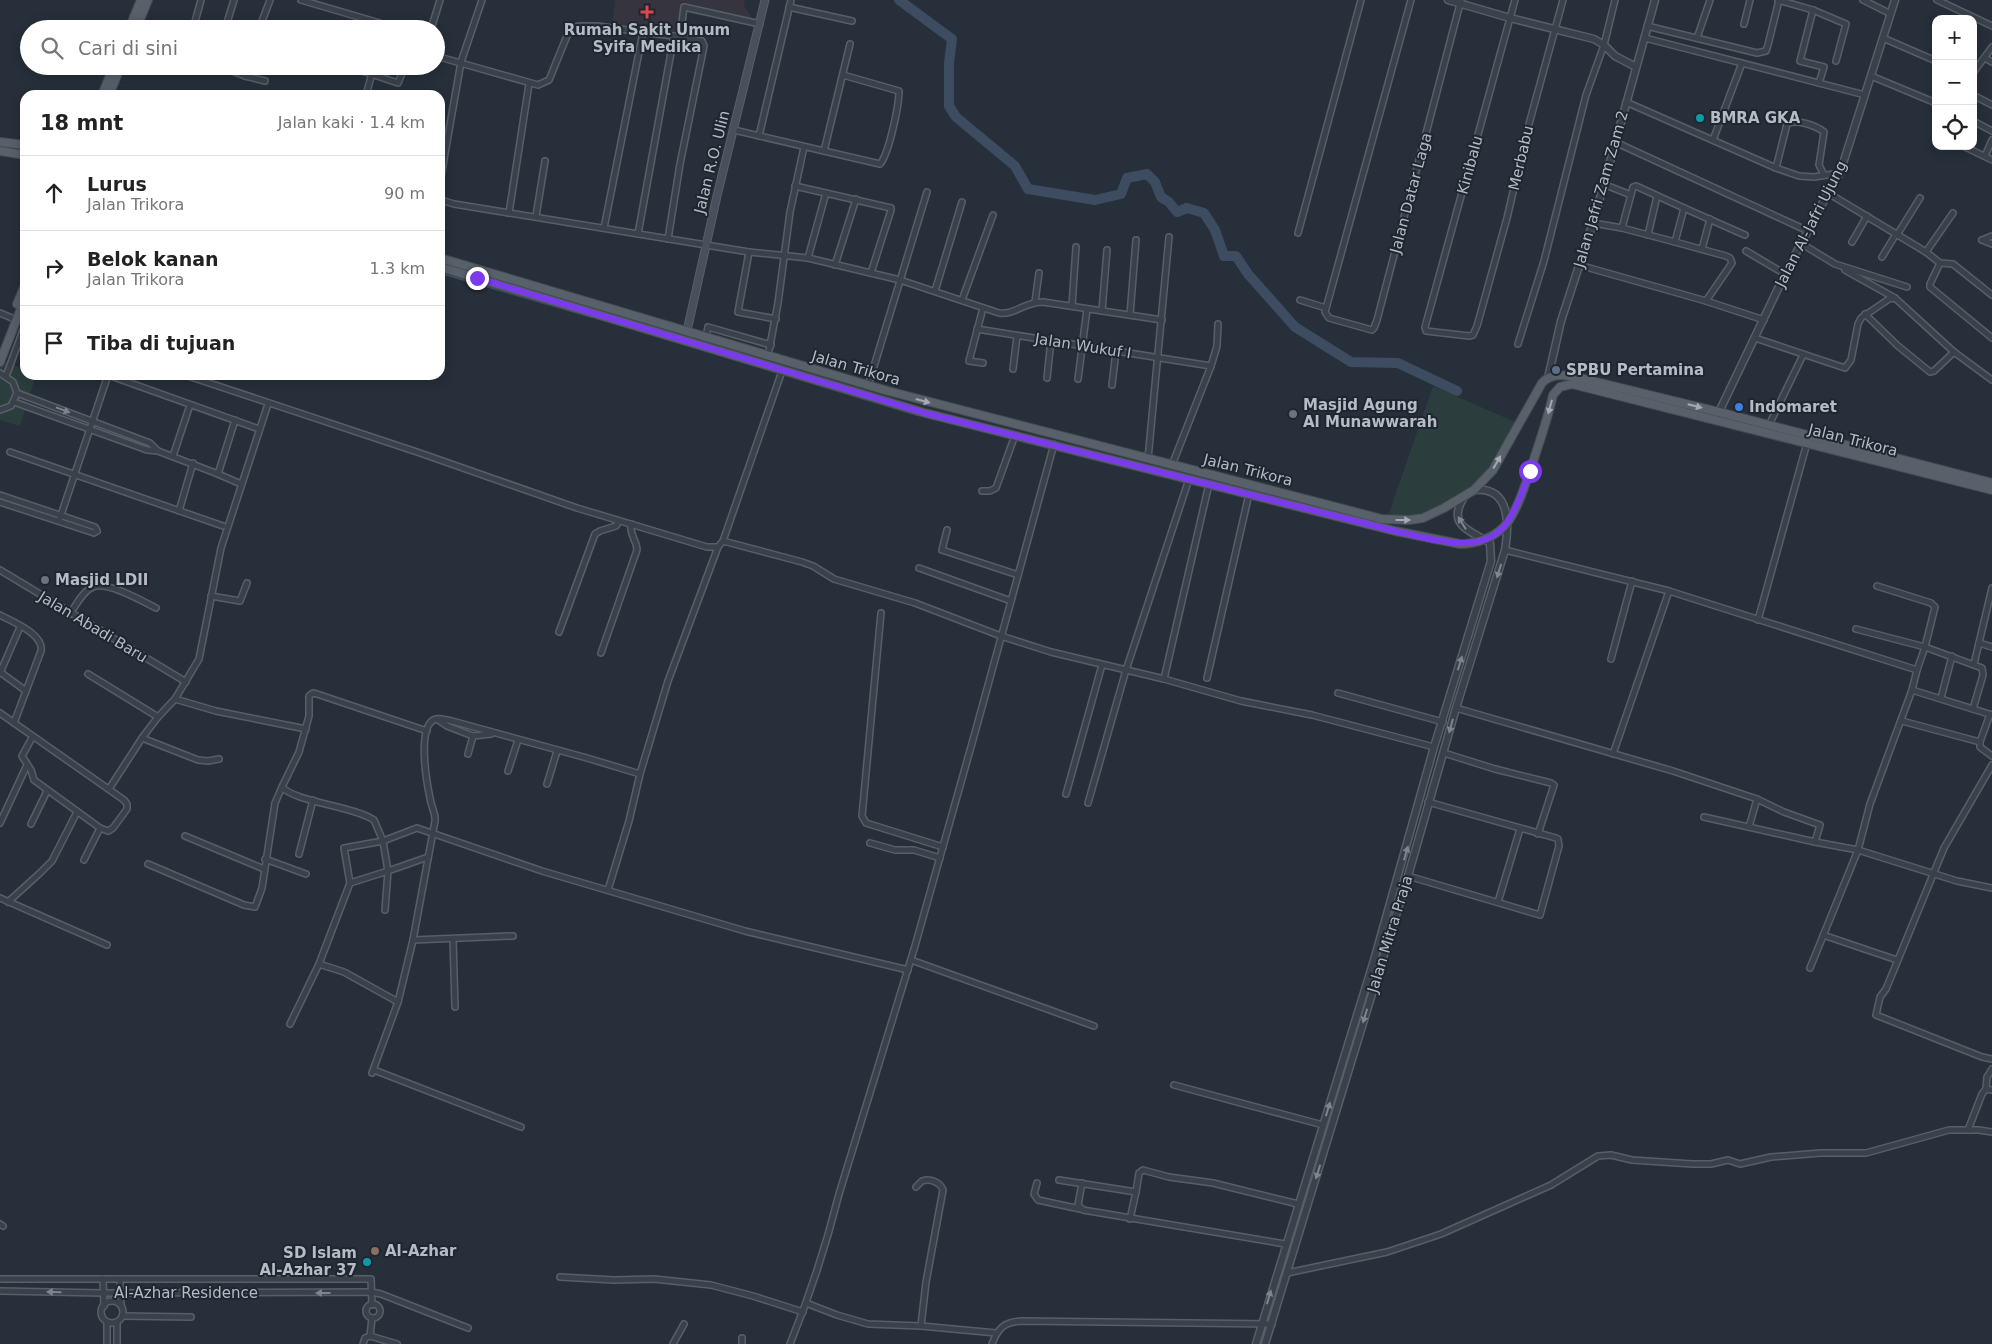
<!DOCTYPE html>
<html lang="id">
<head>
<meta charset="utf-8">
<style>
	body { margin:0; font-family:"DejaVu Sans",sans-serif; background:#f6f6f6; color:#222 }
	.controls { position:absolute; right:15px; top:15px; display:grid; overflow:hidden; border-radius:10px; box-shadow:0 2px 12px #0003 }
	.controls button { width:45px; height:45px; display:grid; place-items:center; padding:0; border:0; border-bottom:1px solid #e0e0e0; background:#fff; color:#222; font:25px sans-serif }
	.stop { position:absolute; width:15px; height:15px; margin:-11px; border:4px solid #7c3aed; border-radius:50%; background:#fff }
	.stop.end { background:#7c3aed; border-color:#fff; box-shadow:0 1px 5px #0008 }
	.list { margin:0; padding:0; list-style:none }
	h2 { display:flex; justify-content:space-between; align-items:center; height:65px; margin:0; padding:0 20px; font-size:21px }
	h2 small { font-size:16px; font-weight:400; color:#767676 }
	.list li { display:grid; grid-template-columns:32px 1fr auto; gap:15px; align-items:center; box-sizing:border-box; height:75px; padding:0 20px; border-top:1px solid #e0e0e0 }
	.list b { display:block; font-size:19px; white-space:nowrap }
	.list p { margin:0; font-size:16px; white-space:nowrap; color:#767676 }
	.list em { font-size:16px; font-style:normal; color:#767676 }
	.icon { flex:none; width:28px; height:28px; fill:none; stroke:currentColor; stroke-width:2; stroke-linecap:round; stroke-linejoin:round }
	.map { position:relative; flex:none; width:1992px; height:1344px; overflow:hidden }
	.search { position:absolute; background:#fff; box-shadow:0 2px 12px #0003; left:20px; top:20px; width:425px; height:55px; display:flex; align-items:center; gap:12px; box-sizing:border-box; padding:0 18px; border-radius:28px; color:#767676; font-size:19px }
	.panel { position:absolute; background:#fff; box-shadow:0 2px 12px #0003; left:20px; top:90px; width:425px; height:290px; border-radius:15px }
	.map>svg:first-child { display:block }
</style>
</head>
<body>
<div class="map">
<svg width="1992" height="1344" viewBox="0 0 1992 1344">
	<rect width="100%" height="100%" fill="#262f3a"/>
	<polygon fill="#36343f" points="615,0 745,0 744,6 752,18 752,19 682,2 678,33 612,24"/>
	<g fill="#2b3d3d">
		<polygon points="0,359 25,370 25,375 36,375 20,426 0,420"/>
		<path d="M1433,386L1515,422C1504,439 1489,475 1474,487C1464,496 1452,500 1440,505C1423,514 1409,518 1389,513Z"/>
	</g>
	<g fill="none" stroke-linecap="round" stroke-linejoin="round">
		<g stroke="#3e4c61" stroke-width="2">
			<polyline points="440,273 592,317"/>
			<polyline points="793,377 917,415"/>
		</g>
		<path stroke="#3e4c61" stroke-width="10" d="M899,0C917,13 934,26 952,39L949,63V106L956,117L1015,166L1028,189L1095,200L1121,194L1127,178L1147,174L1155,182L1161,197L1169,202L1177,212L1187,208L1204,213L1215,230L1224,256H1236L1248,274L1295,327L1351,362L1398,363L1457,391"/>
		<defs>
			<g id="minor">
				<polyline points="301,0 400,29"/>
				<polyline points="1411,0 1325,312 1329,318 1372,330 1374,328 1377,320 1461,0"/>
				<polyline points="1515,0 1425,327 1426,331 1469,336 1473,335 1477,326 1507,218 1529,124 1563,0"/>
				<polyline points="1778,0 1813,10 1846,24 1836,61"/>
				<polyline points="1863,0 1891,14"/>
				<polyline points="1937,0 1992,26"/>
				<polyline points="789,7 852,21"/>
				<polyline points="1813,10 1800,61 1824,67 1819,83"/>
				<polyline points="1744,24 1750,0"/>
				<polyline points="1647,26 1757,53 1766,51 1768,45 1779,0"/>
				<polyline points="193,29 201,0"/>
				<polyline points="225,29 234,0"/>
				<polyline points="259,29 270,0"/>
				<polyline points="431,29 440,0"/>
				<polyline points="680,37 684,7 760,24"/>
				<polyline points="1645,38 1865,95"/>
				<polyline points="1697,38 1710,0"/>
				<polyline points="1883,38 1936,61"/>
				<polyline points="436,56 538,85 549,80 569,31 571,28 580,26 597,26 680,37 702,41 704,46 680,164 668,239"/>
				<polyline points="1985,58 1992,62"/>
				<polyline points="220,66 245,76"/>
				<polyline points="247,66 245,76 265,81"/>
				<polyline points="347,66 398,83 405,66"/>
				<polyline points="1973,73 1992,47"/>
				<polyline points="1871,76 1936,103"/>
				<polyline points="366,95 374,66"/>
				<polyline points="1973,95 1992,105"/>
				<polyline points="1626,102 1776,168 1799,176 1814,177 1840,173"/>
				<polyline points="1973,121 1992,131"/>
				<path d="M734,130L880,164C889,154 899,105 899,91L843,75"/>
				<polyline points="759,136 791,0"/>
				<polyline points="1713,140 1742,63"/>
				<polyline points="1615,142 1808,231"/>
				<polyline points="1963,146 1992,160"/>
				<polyline points="824,151 850,44"/>
				<polyline points="1985,156 1992,140"/>
				<path d="M1776,168L1787,124C1797,119 1815,125 1824,132L1819,165L1824,175"/>
				<polyline points="440,182 461,62 482,0"/>
				<polyline points="1603,184 1631,195"/>
				<polyline points="795,186 891,208 891,210 871,273"/>
				<polyline points="1828,193 1926,252 1940,263 1953,264 1992,295"/>
				<path d="M440,197L444,201L454,204L749,252L808,258L900,280L999,313C1015,315 1024,302 1043,302L1162,320"/>
				<polyline points="509,213 529,84"/>
				<polyline points="536,216 545,161"/>
				<polyline points="1593,223 1622,228"/>
				<polyline points="604,228 643,32"/>
				<polyline points="1298,233 1361,0"/>
				<polyline points="638,234 674,36"/>
				<polyline points="1648,235 1657,196"/>
				<polyline points="1897,235 1920,198"/>
				<polyline points="1982,240 1992,244"/>
				<polyline points="1982,240 1992,236"/>
				<polyline points="1675,242 1622,228 1633,187 1636,186 1684,208"/>
				<polyline points="1852,242 1867,216"/>
				<polyline points="1802,244 1835,264 1907,287"/>
				<polyline points="1702,249 1710,219"/>
				<polyline points="1746,251 1785,274"/>
				<polyline points="749,252 738,312 776,319"/>
				<polyline points="1926,252 1953,213"/>
				<polyline points="1882,257 1896,234"/>
				<polyline points="808,258 826,193"/>
				<polyline points="1940,263 1930,284 1930,287 1992,338"/>
				<polyline points="835,265 856,199"/>
				<polyline points="1579,265 1706,301 1764,320"/>
				<polyline points="1845,270 1895,298"/>
				<polyline points="935,291 962,202"/>
				<polyline points="962,300 993,215"/>
				<polyline points="1300,300 1326,308"/>
				<polyline points="1706,301 1732,263 1730,258 1726,256 1675,242 1684,208 1745,235"/>
				<polyline points="1035,302 1039,273"/>
				<polyline points="1072,306 1076,247"/>
				<polyline points="1102,311 1107,250"/>
				<polyline points="0,313 12,318"/>
				<polyline points="1865,314 1898,346 1930,372 1934,371 1954,352"/>
				<polyline points="1130,315 1136,240"/>
				<polyline points="977,329 1211,366"/>
				<polyline points="706,337 708,327 771,345"/>
				<polyline points="1755,338 1845,368 1851,360 1858,324 1861,318 1889,299 1895,298 1954,352 1992,380"/>
				<polyline points="1518,344 1544,261 1586,95 1604,45 1615,0"/>
				<polyline points="768,356 778,303 790,212 804,147"/>
				<polyline points="983,363 969,361 983,308"/>
				<polyline points="1013,369 1017,336"/>
				<polyline points="0,373 13,382 17,393 11,406 0,410"/>
				<polyline points="108,375 259,429"/>
				<polyline points="185,375 420,453 577,508 707,547 718,547"/>
				<polyline points="6,376 25,325"/>
				<polyline points="1047,378 1051,340"/>
				<polyline points="1078,379 1087,309"/>
				<polyline points="1112,385 1116,351"/>
				<polyline points="868,386 927,192"/>
				<polyline points="17,393 150,443 158,451"/>
				<polyline points="14,402 147,450 158,451 218,474 235,420"/>
				<polyline points="1769,425 1803,355"/>
				<polyline points="10,452 223,526"/>
				<polyline points="173,456 190,405"/>
				<polyline points="1148,459 1169,237"/>
				<polyline points="1172,465 1211,366 1217,346 1218,324"/>
				<polyline points="218,474 241,484"/>
				<polyline points="982,491 990,491 996,488 1015,435"/>
				<polyline points="0,495 95,527 97,531"/>
				<polyline points="0,502 94,533 97,531"/>
				<polyline points="179,511 193,463"/>
				<polyline points="59,521 108,375"/>
				<polyline points="947,530 942,550 1018,575"/>
				<polyline points="723,541 802,562 813,566 834,579 915,603 1001,636 1051,652 1164,679 1241,701 1312,715 1434,747"/>
				<polyline points="1505,550 1669,591 1917,670"/>
				<polyline points="919,568 1011,601"/>
				<polyline points="0,570 186,682"/>
				<polyline points="211,596 240,601 247,583"/>
				<polyline points="881,613 862,816 866,823 943,847"/>
				<path d="M70,614C76,605 83,591 93,587C108,581 142,601 156,608"/>
				<path d="M0,615C13,622 44,634 41,651L14,723"/>
				<polyline points="1758,620 1807,443"/>
				<polyline points="1856,629 1925,647 1982,668 1983,675 1973,709"/>
				<polyline points="559,632 595,534 600,531 616,526 619,521"/>
				<polyline points="1979,643 1992,647"/>
				<path d="M601,653L637,550C637,541 629,534 631,524"/>
				<polyline points="1611,659 1632,581"/>
				<polyline points="1974,664 1992,588"/>
				<polyline points="0,672 26,691"/>
				<polyline points="0,673 20,627"/>
				<polyline points="88,674 158,717"/>
				<polyline points="1207,678 1249,494"/>
				<polyline points="1164,679 1209,484"/>
				<polyline points="1912,690 1992,715"/>
				<polyline points="1338,693 1443,722"/>
				<polyline points="1941,698 1952,656"/>
				<polyline points="175,699 216,711 306,729"/>
				<polyline points="1456,708 1673,771 1757,799 1784,812 1820,825 1815,842 1858,850 1957,881 1992,888"/>
				<polyline points="0,713 124,800 127,804 127,809 113,828 108,831 100,828 34,780 31,770 22,756 33,736"/>
				<polyline points="438,720 447,726 473,736"/>
				<polyline points="1902,721 1980,742 1980,747 1992,756"/>
				<polyline points="142,738 198,760 208,761 219,759"/>
				<polyline points="1980,742 1990,714"/>
				<polyline points="1444,753 1495,769 1551,783 1554,785 1538,834"/>
				<polyline points="468,754 473,736 491,734"/>
				<polyline points="1613,754 1669,591"/>
				<polyline points="1992,765 1944,848 1886,989 1880,997 1876,1015 1982,1057 1992,1059"/>
				<polyline points="508,771 518,740"/>
				<polyline points="547,784 557,751"/>
				<polyline points="109,789 142,738 158,717 175,699 199,659 221,548 268,404"/>
				<polyline points="1066,794 1102,665"/>
				<polyline points="1088,803 1126,670 1189,479"/>
				<polyline points="1704,817 1815,842"/>
				<polyline points="0,823 27,765"/>
				<polyline points="31,824 47,791"/>
				<polyline points="1749,827 1757,799"/>
				<polyline points="185,836 264,869"/>
				<polyline points="870,843 895,850 914,850 940,858"/>
				<polyline points="299,854 313,800"/>
				<polyline points="265,859 306,874"/>
				<polyline points="84,860 100,828"/>
				<polyline points="148,864 244,905 255,907 262,888 275,803 282,787"/>
				<polyline points="1408,876 1540,915 1559,846 1558,839 1556,838 1428,802"/>
				<path d="M350,883L388,871L383,841L374,820C353,806 295,802 282,787L299,752L309,716V696L313,693L317,694L427,731"/>
				<polyline points="608,890 629,821 640,774 668,681 718,547 723,541 782,371"/>
				<polyline points="0,898 107,945"/>
				<polyline points="8,902 40,873 52,861 77,812"/>
				<polyline points="1498,902 1520,829"/>
				<polyline points="385,910 388,871 428,857"/>
				<polyline points="1823,935 1897,960"/>
				<polyline points="453,939 455,1007"/>
				<polyline points="413,940 513,936"/>
				<polyline points="911,960 1094,1026"/>
				<polyline points="319,964 344,972 398,1002"/>
				<polyline points="1810,968 1858,850 1870,804 1912,690 1917,670 1925,647 1935,607 1931,603 1877,586"/>
				<polyline points="290,1024 319,964 350,883 344,848 383,841 417,828 542,871 745,931 908,970"/>
				<polyline points="374,1070 521,1127"/>
				<path d="M372,1073L398,1002L413,940L435,821C436,813 431,807 430,798C427,784 416,724 436,719C441,718 447,720 452,721L587,758L640,774"/>
				<polyline points="1174,1085 1323,1125"/>
				<polyline points="1986,1089 1987,1077 1992,1069"/>
				<polyline points="1968,1130 1982,1094 1986,1089 1992,1090"/>
				<polyline points="1059,1180 1136,1192 1139,1173 1143,1170 1169,1177 1213,1183 1298,1204"/>
				<polyline points="1037,1183 1034,1194 1038,1200 1080,1209"/>
				<polyline points="1082,1183 1078,1205 1083,1210 1285,1244"/>
				<path d="M916,1187L922,1181C930,1178 940,1182 943,1190L926,1282L921,1326"/>
				<polyline points="1130,1219 1136,1192"/>
				<polyline points="0,1224 3,1226"/>
				<polyline points="1287,1273 1387,1252 1441,1234 1551,1185 1598,1156 1611,1155 1632,1160 1692,1164 1711,1164 1728,1160 1740,1164 1771,1157 1821,1153 1866,1153 1949,1130 1979,1130 1992,1132"/>
				<polyline points="560,1277 614,1280 654,1279 711,1285 753,1296 803,1312"/>
				<polyline points="0,1279 371,1279 372,1305"/>
				<polyline points="103,1279 104,1306"/>
				<polyline points="120,1279 121,1305"/>
				<polyline points="0,1291 103,1293 371,1292 381,1294 468,1328"/>
				<circle cx="112" cy="1312" r="11"/>
				<polyline points="806,1303 837,1315 868,1324 921,1326 996,1333"/>
				<circle cx="373" cy="1311" r="7"/>
				<polyline points="123,1316 191,1317"/>
				<polyline points="117,1322 117,1344"/>
				<polyline points="370,1336 372,1318"/>
				<polyline points="742,1338 742,1344"/>
				<polyline points="107,1344 107,1322"/>
				<polyline points="363,1344 365,1338 370,1336 397,1344"/>
				<polyline points="673,1344 684,1324"/>
				<path d="M790,1344C810,1295 826,1246 839,1194L915,946L976,729L1054,444"/>
				<path d="M992,1344C998,1328 1004,1322 1022,1321L1272,1324"/>
			</g>
			<g id="tertiary">
				<polyline points="1448,0 1510,18 1594,39 1604,45 1615,56 1636,67"/>
				<polyline points="1548,378 1561,321 1593,223 1655,0"/>
				<polyline points="1719,412 1785,274 1828,193 1840,173 1895,0"/>
				<path d="M1256,1344L1374,960L1434,747L1491,561L1490,543C1470,530 1446,526 1464,497"/>
				<path d="M1265,1344L1408,876L1456,708L1505,550C1509,525 1511,486 1474,490"/>
			</g>
			<polyline id="secondary" points="687,331 717,196 765,0"/>
			<g id="primary">
				<polyline points="129,29 141,0"/>
				<polyline points="136,29 148,0"/>
				<polyline points="102,95 114,66"/>
				<polyline points="109,95 121,66"/>
				<polyline points="0,142 25,145"/>
				<polyline points="0,151 25,155"/>
				<path d="M440,258L888,391L1382,519L1409,520L1423,518L1444,508L1474,490L1493,470L1542,383C1552,372 1567,375 1580,378L1719,412L1992,483"/>
				<path d="M440,267L925,413L1395,531L1460,544C1477,544 1497,537 1508,522C1520,504 1526,482 1533,462C1540,440 1548,418 1553,395L1560,387L1572,384L1992,490"/>
				<polyline points="17,304 25,285"/>
				<polyline points="0,362 25,298"/>
			</g>
		</defs>
		<use href="#minor" stroke="#585f68" stroke-width="8"/>
		<use href="#tertiary" stroke="#585f68" stroke-width="9"/>
		<use href="#secondary" stroke="#585f68" stroke-width="9"/>
		<use href="#primary" stroke="#434a53" stroke-width="10"/>
		<use href="#minor" stroke="#3a414b" stroke-width="5"/>
		<use href="#tertiary" stroke="#3a414b" stroke-width="6"/>
		<use href="#secondary" stroke="#49505d" stroke-width="7"/>
		<use href="#primary" stroke="#58606a" stroke-width="8"/>
	</g>
	<defs><path id="oneway-solid" d="M-6-.8H1V-3.2L6.5 0L1 3.2V.8H-6Z" transform="scale(1.25)"/></defs>
	<g fill="#a3aab4">
		<use href="#oneway-solid" transform="translate(923 401) rotate(15)"/>
		<use href="#oneway-solid" transform="translate(1695 406) rotate(14)"/>
		<use href="#oneway-solid" transform="translate(1550 407) rotate(105)"/>
		<use href="#oneway-solid" transform="translate(1497 462) rotate(-60)"/>
		<use href="#oneway-solid" transform="translate(1403 520)"/>
	</g>
	<g fill="#7e858f">
		<use href="#oneway-solid" transform="translate(63 410) rotate(20)"/>
		<use href="#oneway-solid" transform="translate(1462 523) rotate(-122)"/>
		<use href="#oneway-solid" transform="translate(1499 571) rotate(107)"/>
		<use href="#oneway-solid" transform="translate(1460 663) rotate(-73)"/>
		<use href="#oneway-solid" transform="translate(1451 726) rotate(105)"/>
		<use href="#oneway-solid" transform="translate(1406 853) rotate(-74)"/>
		<use href="#oneway-solid" transform="translate(1365 1016) rotate(107)"/>
		<use href="#oneway-solid" transform="translate(1328 1109) rotate(-73)"/>
		<use href="#oneway-solid" transform="translate(1318 1172) rotate(107)"/>
		<use href="#oneway-solid" transform="translate(54 1292) rotate(-179)"/>
		<use href="#oneway-solid" transform="translate(323 1293) rotate(180)"/>
		<use href="#oneway-solid" transform="translate(1269 1297) rotate(-74)"/>
	</g>
	<g fill="none" stroke-linecap="round" stroke-linejoin="round">
		<path stroke="#7c3aed" stroke-width="6" d="M477,278L925,413L1395,531C1429,538 1484,559 1508,521C1518,506 1524,488 1530,471"/>
	</g>
	<path fill="#e0444e" stroke="#1f262f" stroke-width="2" d="M644.5 4.5h5v5h5v5h-5v5h-5v-5h-5v-5h5z"/>
	<g fill="#0f9aa8" stroke="#1f262f" stroke-width="2">
		<circle cx="1700" cy="118" r="5"/>
		<circle cx="367" cy="1262" r="5"/>
	</g>
	<circle fill="#5c6f8a" stroke="#1f262f" stroke-width="2" cx="1556" cy="370" r="5"/>
	<circle fill="#3f7fe0" stroke="#1f262f" stroke-width="2" cx="1739" cy="407" r="5"/>
	<g fill="#6b7280" stroke="#1f262f" stroke-width="2">
		<circle cx="1293" cy="414" r="5"/>
		<circle cx="45" cy="580" r="5"/>
	</g>
	<circle fill="#8d6e63" stroke="#1f262f" stroke-width="2" cx="375" cy="1251" r="5"/>
	<g text-anchor="middle" dominant-baseline="central" stroke-width="4" stroke-linejoin="round" paint-order="stroke">
		<g font-size="15" font-weight="bold" fill="#b6bcc6" stroke="#1f262f" text-anchor="start">
			<text x="647" y="30" text-anchor="middle">Rumah Sakit Umum<tspan x="647" dy="17">Syifa Medika</tspan></text>
			<text x="1710" y="118">BMRA GKA</text>
			<text x="1566" y="370">SPBU Pertamina</text>
			<text x="1303" y="405">Masjid Agung<tspan x="1303" dy="17">Al Munawwarah</tspan></text>
			<text x="1749" y="407">Indomaret</text>
			<text x="55" y="580">Masjid LDII</text>
			<text x="385" y="1251">Al-Azhar</text>
			<text x="357" y="1253" text-anchor="end">SD Islam<tspan x="357" dy="17">Al-Azhar 37</tspan></text>
		</g>
		<g font-size="15" fill="#b6bcc6" stroke="#1f262f">
			<text transform="translate(1521 158) rotate(-77)">Merbabu</text>
			<text transform="translate(712 162) rotate(-76)">Jalan R.O. Ulin</text>
			<text transform="translate(1470 165) rotate(-75)">Kinibalu</text>
			<text transform="translate(1601 189) rotate(-74)">Jalan Jafri Zam Zam 2</text>
			<text transform="translate(1411 193) rotate(-75)">Jalan Datar Laga</text>
			<text transform="translate(1811 224) rotate(-63)">Jalan Al-Jafri Ujung</text>
			<text transform="translate(1083 346) rotate(9)">Jalan Wukuf I</text>
			<text transform="translate(856 368) rotate(16)">Jalan Trikora</text>
			<text transform="translate(1853 440) rotate(14)">Jalan Trikora</text>
			<text transform="translate(1248 470) rotate(14)">Jalan Trikora</text>
			<text transform="translate(93 627) rotate(31)">Jalan Abadi Baru</text>
			<text transform="translate(1390 934) rotate(-73)">Jalan Mitra Praja</text>
			<text x="186" y="1293">Al-Azhar Residence</text>
		</g>
	</g>
</svg>
<div class="controls">
<button>+</button>
<button>−</button>
<button><svg class="icon" aria-label="locate" viewBox="0 0 24 24"><circle cx="12" cy="12" r="6"/><path d="M12 2v4M12 18v4M2 12h4M18 12h4"/></svg></button>
</div>
<div class="stop" style="left:1530px;top:471px"></div>
<div class="stop end" style="left:477px;top:278px"></div>
<div class="search"><svg class="icon" aria-label="search" viewBox="0 0 24 24"><circle cx="10" cy="10" r="6"/><path d="M15 15l6 6"/></svg>Cari di sini</div>
<section class="panel">
<h2>18 mnt<small>Jalan kaki · 1.4 km</small></h2>
<ul class="list">
<li><svg class="icon" aria-label="ahead" viewBox="0 0 24 24"><path d="M12 20V5M6 11l6-6 6 6"/></svg><div><b>Lurus</b><p>Jalan Trikora</p></div><em>90 m</em></li>
<li><svg class="icon" aria-label="right" viewBox="0 0 24 24"><path d="M7 20v-9h11M14 6l5 5-5 5"/></svg><div><b>Belok kanan</b><p>Jalan Trikora</p></div><em>1.3 km</em></li>
<li><svg class="icon" aria-label="arrive" viewBox="0 0 24 24"><path d="M6 21V4h12l-3 4 3 4H6"/></svg><div><b>Tiba di tujuan</b></div></li>
</ul>
</section>
</div>
</body>
</html>
